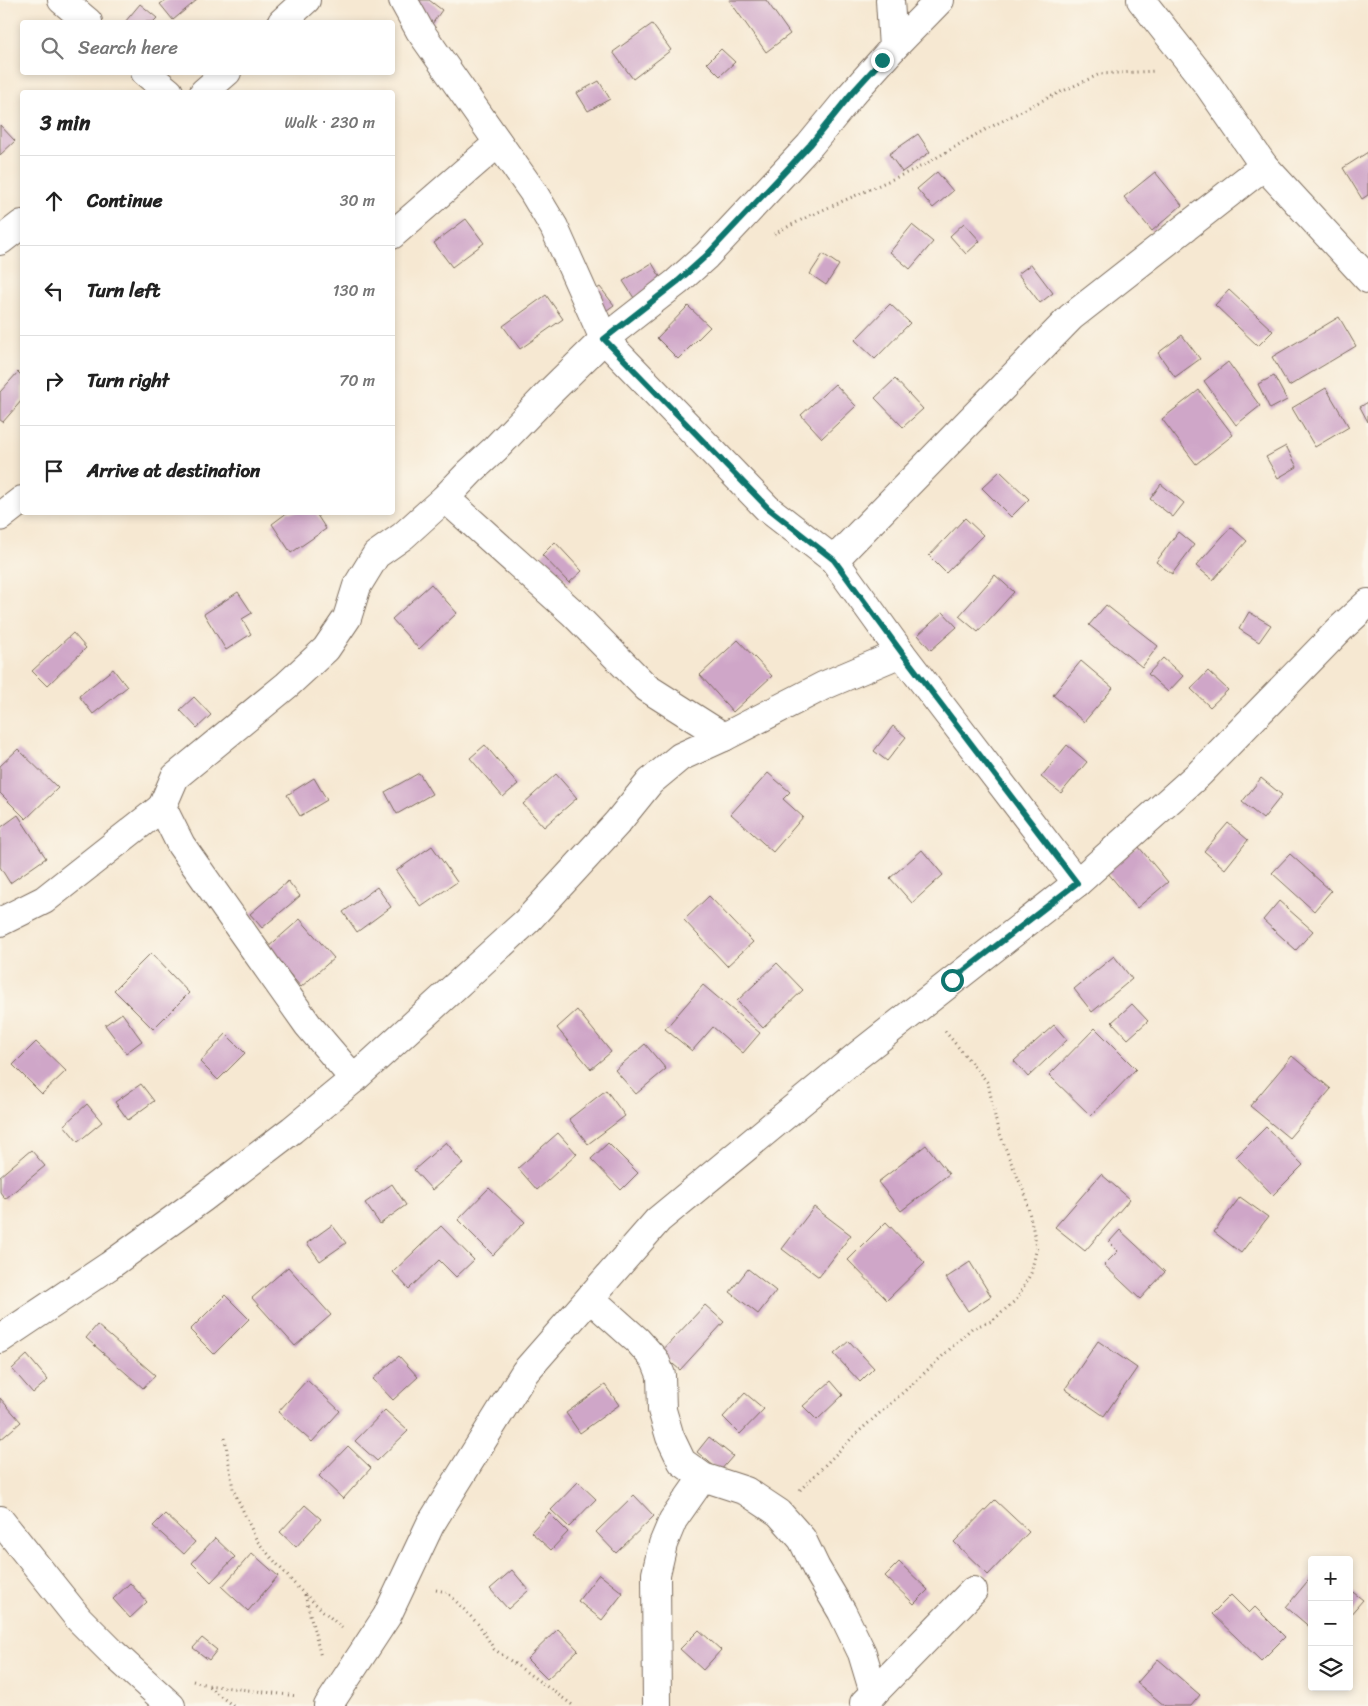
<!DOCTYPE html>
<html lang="en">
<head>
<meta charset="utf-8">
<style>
	body { margin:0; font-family:Sriracha,sans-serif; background:#f2f2f2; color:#222 }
	.controls { position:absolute; right:15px; bottom:15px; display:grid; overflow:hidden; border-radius:5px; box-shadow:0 2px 8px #0003 }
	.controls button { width:45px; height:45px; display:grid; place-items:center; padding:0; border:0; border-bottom:1px solid #e0e0e0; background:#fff; color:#222; font:25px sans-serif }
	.stop { position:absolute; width:15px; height:15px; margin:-11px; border:4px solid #0f766e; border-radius:50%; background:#fff }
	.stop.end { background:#0f766e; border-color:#fff; box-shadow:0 1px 5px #0008 }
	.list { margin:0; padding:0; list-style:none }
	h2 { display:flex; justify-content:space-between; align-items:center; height:65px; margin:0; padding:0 20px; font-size:21px }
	h2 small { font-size:16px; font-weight:400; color:#767676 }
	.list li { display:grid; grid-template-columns:32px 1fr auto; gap:15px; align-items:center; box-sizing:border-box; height:90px; padding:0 20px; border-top:1px solid #e0e0e0 }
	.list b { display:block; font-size:19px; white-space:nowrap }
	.list em { font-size:16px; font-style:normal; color:#767676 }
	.icon { flex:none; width:28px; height:28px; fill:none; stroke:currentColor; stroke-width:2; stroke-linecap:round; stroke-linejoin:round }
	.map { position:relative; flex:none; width:1368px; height:1706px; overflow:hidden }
	.search { position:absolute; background:#fff; box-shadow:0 2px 8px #0003; left:20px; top:20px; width:375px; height:55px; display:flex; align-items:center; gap:12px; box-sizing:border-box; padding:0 18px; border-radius:5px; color:#767676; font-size:19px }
	.panel { position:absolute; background:#fff; box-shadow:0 2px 8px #0003; left:20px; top:90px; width:375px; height:425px; border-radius:5px }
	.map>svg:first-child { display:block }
</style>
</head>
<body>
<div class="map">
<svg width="1368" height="1706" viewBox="0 0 1368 1706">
	<rect width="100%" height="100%" fill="#fbf7ec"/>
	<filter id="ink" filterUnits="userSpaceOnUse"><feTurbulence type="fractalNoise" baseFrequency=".02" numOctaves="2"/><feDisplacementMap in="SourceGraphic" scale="10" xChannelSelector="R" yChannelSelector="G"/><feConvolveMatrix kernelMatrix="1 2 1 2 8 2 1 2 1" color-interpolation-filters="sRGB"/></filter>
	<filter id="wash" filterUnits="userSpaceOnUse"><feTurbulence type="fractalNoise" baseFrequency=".0096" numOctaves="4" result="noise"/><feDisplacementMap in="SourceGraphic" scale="20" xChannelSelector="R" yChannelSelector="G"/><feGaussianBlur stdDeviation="1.12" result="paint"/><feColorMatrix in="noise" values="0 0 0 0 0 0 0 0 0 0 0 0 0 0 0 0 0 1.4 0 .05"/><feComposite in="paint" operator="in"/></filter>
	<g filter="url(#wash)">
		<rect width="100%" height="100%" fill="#f6e8d2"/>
		<g id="blocks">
			<g fill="#cfa6c8">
				<polygon points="166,0 197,0 173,20 160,4"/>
				<polygon points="413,0 429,0 442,10 432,24"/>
				<polygon points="729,0 766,0 790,34 766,52"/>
				<polygon points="140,4 157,18 153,22 125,22"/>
				<polygon points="652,24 671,50 633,79 613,52"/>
				<polygon points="721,49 735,62 720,76 707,63"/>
				<polygon points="599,81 610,99 588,111 577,93"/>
				<polygon points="0,125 15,141 0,155"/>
				<polygon points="918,134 930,152 902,172 889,154"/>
				<polygon points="1368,152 1368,195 1362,199 1343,168"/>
				<polygon points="937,172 953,191 933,208 917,189"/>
				<polygon points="1155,172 1182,205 1152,231 1124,197"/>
				<polygon points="466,219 484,243 452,267 434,243"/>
				<polygon points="964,223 980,241 966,254 950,236"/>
				<polygon points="912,225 933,242 910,269 890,252"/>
				<polygon points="823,254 839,265 826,285 810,274"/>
				<polygon points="652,263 662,280 634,298 623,281"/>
				<polygon points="1031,264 1053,293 1040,303 1018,274"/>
				<polygon points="600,287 614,305 599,316 585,297"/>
				<polygon points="1229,290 1273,331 1258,346 1215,305"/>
				<polygon points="546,295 563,319 520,349 503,326"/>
				<polygon points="890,304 910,323 875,359 855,340"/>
				<polygon points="688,306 710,327 678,359 657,338"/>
				<polygon points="1339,317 1356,346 1289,386 1272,357"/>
				<polygon points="1182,335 1200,359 1175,377 1158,353"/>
				<polygon points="1228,362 1260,406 1236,425 1204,381"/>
				<polygon points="18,372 22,376 22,400 3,422 0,420 0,392"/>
				<polygon points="1274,376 1287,400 1270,409 1258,384"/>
				<polygon points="895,379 923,409 903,427 875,398"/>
				<polygon points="835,384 856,406 822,438 801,415"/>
				<polygon points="1326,388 1349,427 1315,447 1292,408"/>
				<polygon points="1199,390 1233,435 1196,464 1162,419"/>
				<polygon points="1368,402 1368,422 1360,407"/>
				<polygon points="1286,446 1297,467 1278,478 1266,457"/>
				<polygon points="1000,471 1029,499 1011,517 982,488"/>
				<polygon points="1161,484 1184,503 1173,517 1150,499"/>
				<polygon points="288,512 315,512 326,529 291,553 272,524"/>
				<polygon points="965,518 983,535 946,573 929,556"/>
				<polygon points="1231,527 1247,541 1213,580 1196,566"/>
				<polygon points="1178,532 1194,545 1172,574 1156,562"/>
				<polygon points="555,542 582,571 569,583 542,555"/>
				<polygon points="995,575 1014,592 978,632 959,616"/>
				<polygon points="431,584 457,613 419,649 392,619"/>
				<polygon points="238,592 252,613 242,619 251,634 226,650 204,614"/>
				<polygon points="1106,605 1158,646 1142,667 1089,625"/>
				<polygon points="943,612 957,627 931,650 918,635"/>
				<polygon points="1249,612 1271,625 1259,642 1239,629"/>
				<polygon points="73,633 86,648 47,686 32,671"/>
				<polygon points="738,640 772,676 733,712 700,675"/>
				<polygon points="1163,658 1183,676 1168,692 1148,674"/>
				<polygon points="1081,661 1113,688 1084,722 1053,695"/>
				<polygon points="113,669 127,687 93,714 79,696"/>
				<polygon points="1208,671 1228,690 1210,707 1191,689"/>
				<polygon points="194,697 211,715 197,728 180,710"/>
				<polygon points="893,726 906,737 887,761 874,751"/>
				<polygon points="485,745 518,784 503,797 470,758"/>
				<polygon points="1067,745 1087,762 1061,793 1041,777"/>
				<polygon points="18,749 58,788 26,819 0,793 0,766"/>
				<polygon points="419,773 432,794 397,814 385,792"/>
				<polygon points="768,773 790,792 783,799 803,817 773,852 731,814"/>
				<polygon points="556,774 577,798 544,827 523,804"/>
				<polygon points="314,778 327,800 300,816 287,795"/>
				<polygon points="1261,778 1282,795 1263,819 1242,802"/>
				<polygon points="18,815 46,858 10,883 0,867 0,828"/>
				<polygon points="1228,823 1248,840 1225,869 1204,851"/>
				<polygon points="432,846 457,882 421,907 396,871"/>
				<polygon points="1138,846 1168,882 1137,908 1107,872"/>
				<polygon points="922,850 943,875 912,903 890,878"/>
				<polygon points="1290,854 1331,891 1314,911 1272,873"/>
				<polygon points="288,881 300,896 262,928 250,914"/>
				<polygon points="377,887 391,907 357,932 343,912"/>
				<polygon points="709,896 753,942 727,966 684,920"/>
				<polygon points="1279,901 1313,931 1296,950 1263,920"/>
				<polygon points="300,919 334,958 301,987 267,948"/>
				<polygon points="151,953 189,993 153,1029 114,990"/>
				<polygon points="1114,956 1132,979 1092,1012 1074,989"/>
				<polygon points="777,963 803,990 763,1028 737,1001"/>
				<polygon points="703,985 760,1033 743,1053 713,1027 692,1051 665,1029"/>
				<polygon points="1132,1004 1148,1021 1128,1039 1112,1022"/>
				<polygon points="577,1010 611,1052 591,1069 557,1028"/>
				<polygon points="122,1013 142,1041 126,1053 105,1025"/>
				<polygon points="1054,1025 1067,1040 1028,1077 1014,1061"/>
				<polygon points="1095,1028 1136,1069 1091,1116 1049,1075"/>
				<polygon points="226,1034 245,1053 218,1080 200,1062"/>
				<polygon points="36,1042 66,1071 42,1094 13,1065"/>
				<polygon points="645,1044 666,1069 636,1094 615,1070"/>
				<polygon points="1292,1056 1331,1089 1289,1138 1250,1106"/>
				<polygon points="141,1084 154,1101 128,1120 115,1102"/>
				<polygon points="606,1090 625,1116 588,1144 569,1119"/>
				<polygon points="87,1104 102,1122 78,1142 64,1125"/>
				<polygon points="1266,1127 1303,1165 1273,1195 1236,1157"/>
				<polygon points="558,1133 577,1154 537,1190 518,1168"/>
				<polygon points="446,1142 463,1163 432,1190 414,1170"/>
				<polygon points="608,1143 638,1173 621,1190 591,1159"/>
				<polygon points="926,1145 949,1174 901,1211 878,1182"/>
				<polygon points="31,1150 45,1166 5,1199 0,1192 0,1176"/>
				<polygon points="1101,1174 1130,1199 1085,1251 1055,1227"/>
				<polygon points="392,1184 406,1205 380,1224 365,1203"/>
				<polygon points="489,1188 525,1222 493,1255 458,1220"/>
				<polygon points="1240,1197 1268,1217 1241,1253 1214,1232"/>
				<polygon points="814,1207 851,1235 819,1277 782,1249"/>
				<polygon points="886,1222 925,1263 887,1300 848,1260"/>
				<polygon points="332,1225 346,1243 320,1261 307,1243"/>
				<polygon points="441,1226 474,1260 456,1277 439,1260 409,1289 393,1272"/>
				<polygon points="1120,1230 1165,1272 1140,1299 1104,1265 1118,1251 1109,1242"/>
				<polygon points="970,1262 991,1296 968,1311 946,1278"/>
				<polygon points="288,1267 331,1315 295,1346 252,1298"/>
				<polygon points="748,1269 776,1291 758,1314 730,1292"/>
				<polygon points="225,1295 249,1319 214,1354 190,1330"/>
				<polygon points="705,1305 724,1322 680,1370 660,1353"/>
				<polygon points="97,1325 155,1375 143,1388 86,1338"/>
				<polygon points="849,1341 874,1368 860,1382 834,1354"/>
				<polygon points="1098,1341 1137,1368 1104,1416 1065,1389"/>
				<polygon points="27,1355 48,1380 33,1393 12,1369"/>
				<polygon points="399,1356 418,1377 393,1400 373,1379"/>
				<polygon points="307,1380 340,1411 312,1442 278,1412"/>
				<polygon points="831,1381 843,1395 817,1420 803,1406"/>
				<polygon points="605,1385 619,1405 580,1433 566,1413"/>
				<polygon points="745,1393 764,1409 740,1434 723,1417"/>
				<polygon points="0,1398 21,1422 0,1440"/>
				<polygon points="385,1410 408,1431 377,1461 355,1441"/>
				<polygon points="709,1437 733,1456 720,1471 697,1452"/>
				<polygon points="348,1446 371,1468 343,1499 319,1476"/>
				<polygon points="578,1482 596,1499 569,1527 551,1510"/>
				<polygon points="634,1495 654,1516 616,1553 596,1532"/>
				<polygon points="995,1500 1029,1532 988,1575 954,1542"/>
				<polygon points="305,1505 321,1519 296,1547 280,1532"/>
				<polygon points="549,1513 568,1532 551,1550 531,1532"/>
				<polygon points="165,1514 195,1542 184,1554 153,1526"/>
				<polygon points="215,1538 235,1557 211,1582 192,1563"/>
				<polygon points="252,1553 278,1576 248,1611 222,1587"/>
				<polygon points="899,1562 928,1590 914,1604 885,1576"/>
				<polygon points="512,1570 529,1590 508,1609 490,1589"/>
				<polygon points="599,1574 623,1593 602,1620 578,1601"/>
				<polygon points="1312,1576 1312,1629 1286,1607"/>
				<polygon points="130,1583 147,1602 130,1618 113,1599"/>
				<polygon points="1349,1589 1363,1600 1349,1616"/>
				<polygon points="1231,1595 1249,1613 1255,1607 1285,1637 1261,1661 1212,1614"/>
				<polygon points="558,1629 578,1650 547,1679 527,1659"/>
				<polygon points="699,1630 721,1650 703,1670 680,1649"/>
				<polygon points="202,1638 217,1650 209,1660 193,1648"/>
				<polygon points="1158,1659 1200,1695 1191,1706 1165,1706 1137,1683"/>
			</g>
		</g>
	</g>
	<g filter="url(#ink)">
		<use href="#blocks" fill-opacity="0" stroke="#7c6c5d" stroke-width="1"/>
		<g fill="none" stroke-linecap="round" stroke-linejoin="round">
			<defs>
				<g id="street">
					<polyline points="62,0 88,22"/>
					<polyline points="403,0 420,31 533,192 554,227 604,339 767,508 834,560 901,653 1077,883"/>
					<polyline points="890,0 893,48"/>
					<polyline points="1141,0 1208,85 1264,166 1368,279"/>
					<polyline points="282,22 306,0"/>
					<polyline points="145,72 169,92"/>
					<polyline points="204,92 227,72"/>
					<polyline points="392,235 498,143"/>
					<polyline points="0,241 22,224"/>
					<polyline points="445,498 572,612 647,688 724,737"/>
					<polyline points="0,517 22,500"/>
					<polyline points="834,560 1071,317 1264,166"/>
					<polyline points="0,922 44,900 162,807"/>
					<polyline points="354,1079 308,1025 257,953 181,845 162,807 175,777 287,685 326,649 347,618 357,586 376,555 403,536 445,498 470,472 495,449 549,393 604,339 677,282 706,256 810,145 851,95 893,48 940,0"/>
					<polyline points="590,1298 638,1341 655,1360 661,1375 662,1410 670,1437 682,1462 703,1477 746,1491 779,1513 802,1539 816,1568 842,1612 862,1653 874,1693"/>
					<polyline points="0,1339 109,1266 203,1198 292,1130 354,1079 527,921 617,823 650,782 680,757 724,737 823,686 901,653"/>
					<polyline points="0,1520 79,1619 113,1653 171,1706"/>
					<polyline points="864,1703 973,1591"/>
					<polyline points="328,1706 387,1616 430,1525 525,1372 658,1220 857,1056 1077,883 1199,774 1341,628 1368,603"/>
					<polyline points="657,1706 656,1574 663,1544 673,1520 703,1477"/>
				</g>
			</defs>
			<use href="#street" stroke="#7c6c5d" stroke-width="30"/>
			<g stroke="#7c6c5d" stroke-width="3" stroke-dasharray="1 4" stroke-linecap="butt">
				<polyline points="774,234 807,217 922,166 979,133 1039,102 1100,74 1155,71"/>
				<polyline points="225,1438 233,1489 257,1541 298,1588 342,1628"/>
				<polyline points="800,1490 856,1434 917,1380 972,1328 992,1321 1017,1299 1031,1273 1037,1247 1025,1194 1010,1160 997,1126 988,1083 944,1030"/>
				<polyline points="436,1590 447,1592 479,1625 494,1649 574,1706"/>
				<polyline points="305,1595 321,1657"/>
				<polyline points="193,1681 207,1685"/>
				<polyline points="233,1706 207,1685 297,1696"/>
			</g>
			<use href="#street" stroke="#fff" stroke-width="28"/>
		</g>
	</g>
	<g fill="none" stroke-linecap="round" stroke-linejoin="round" filter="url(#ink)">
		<polyline stroke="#0f766e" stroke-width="6" points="882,60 851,94 810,145 706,256 677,282 604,339 768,508 834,560 902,653 1077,883 952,980"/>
	</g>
</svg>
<div class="controls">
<button>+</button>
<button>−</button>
<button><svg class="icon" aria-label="layers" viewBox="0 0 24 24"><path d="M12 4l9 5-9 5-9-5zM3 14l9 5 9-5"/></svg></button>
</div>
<div class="stop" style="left:952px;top:980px"></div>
<div class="stop end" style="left:882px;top:60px"></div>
<div class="search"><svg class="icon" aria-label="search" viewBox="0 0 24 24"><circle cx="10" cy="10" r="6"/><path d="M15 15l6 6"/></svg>Search here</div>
<section class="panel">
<h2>3 min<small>Walk · 230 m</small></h2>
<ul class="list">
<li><svg class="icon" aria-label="ahead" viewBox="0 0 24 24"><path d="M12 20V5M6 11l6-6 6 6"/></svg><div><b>Continue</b></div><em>30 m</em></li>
<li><svg class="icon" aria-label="left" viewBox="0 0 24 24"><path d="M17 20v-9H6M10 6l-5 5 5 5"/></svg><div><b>Turn left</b></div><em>130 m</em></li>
<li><svg class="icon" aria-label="right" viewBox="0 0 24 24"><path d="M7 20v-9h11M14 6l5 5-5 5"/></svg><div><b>Turn right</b></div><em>70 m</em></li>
<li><svg class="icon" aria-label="arrive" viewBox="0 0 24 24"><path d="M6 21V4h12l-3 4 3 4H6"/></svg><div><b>Arrive at destination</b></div></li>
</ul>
</section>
</div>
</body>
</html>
